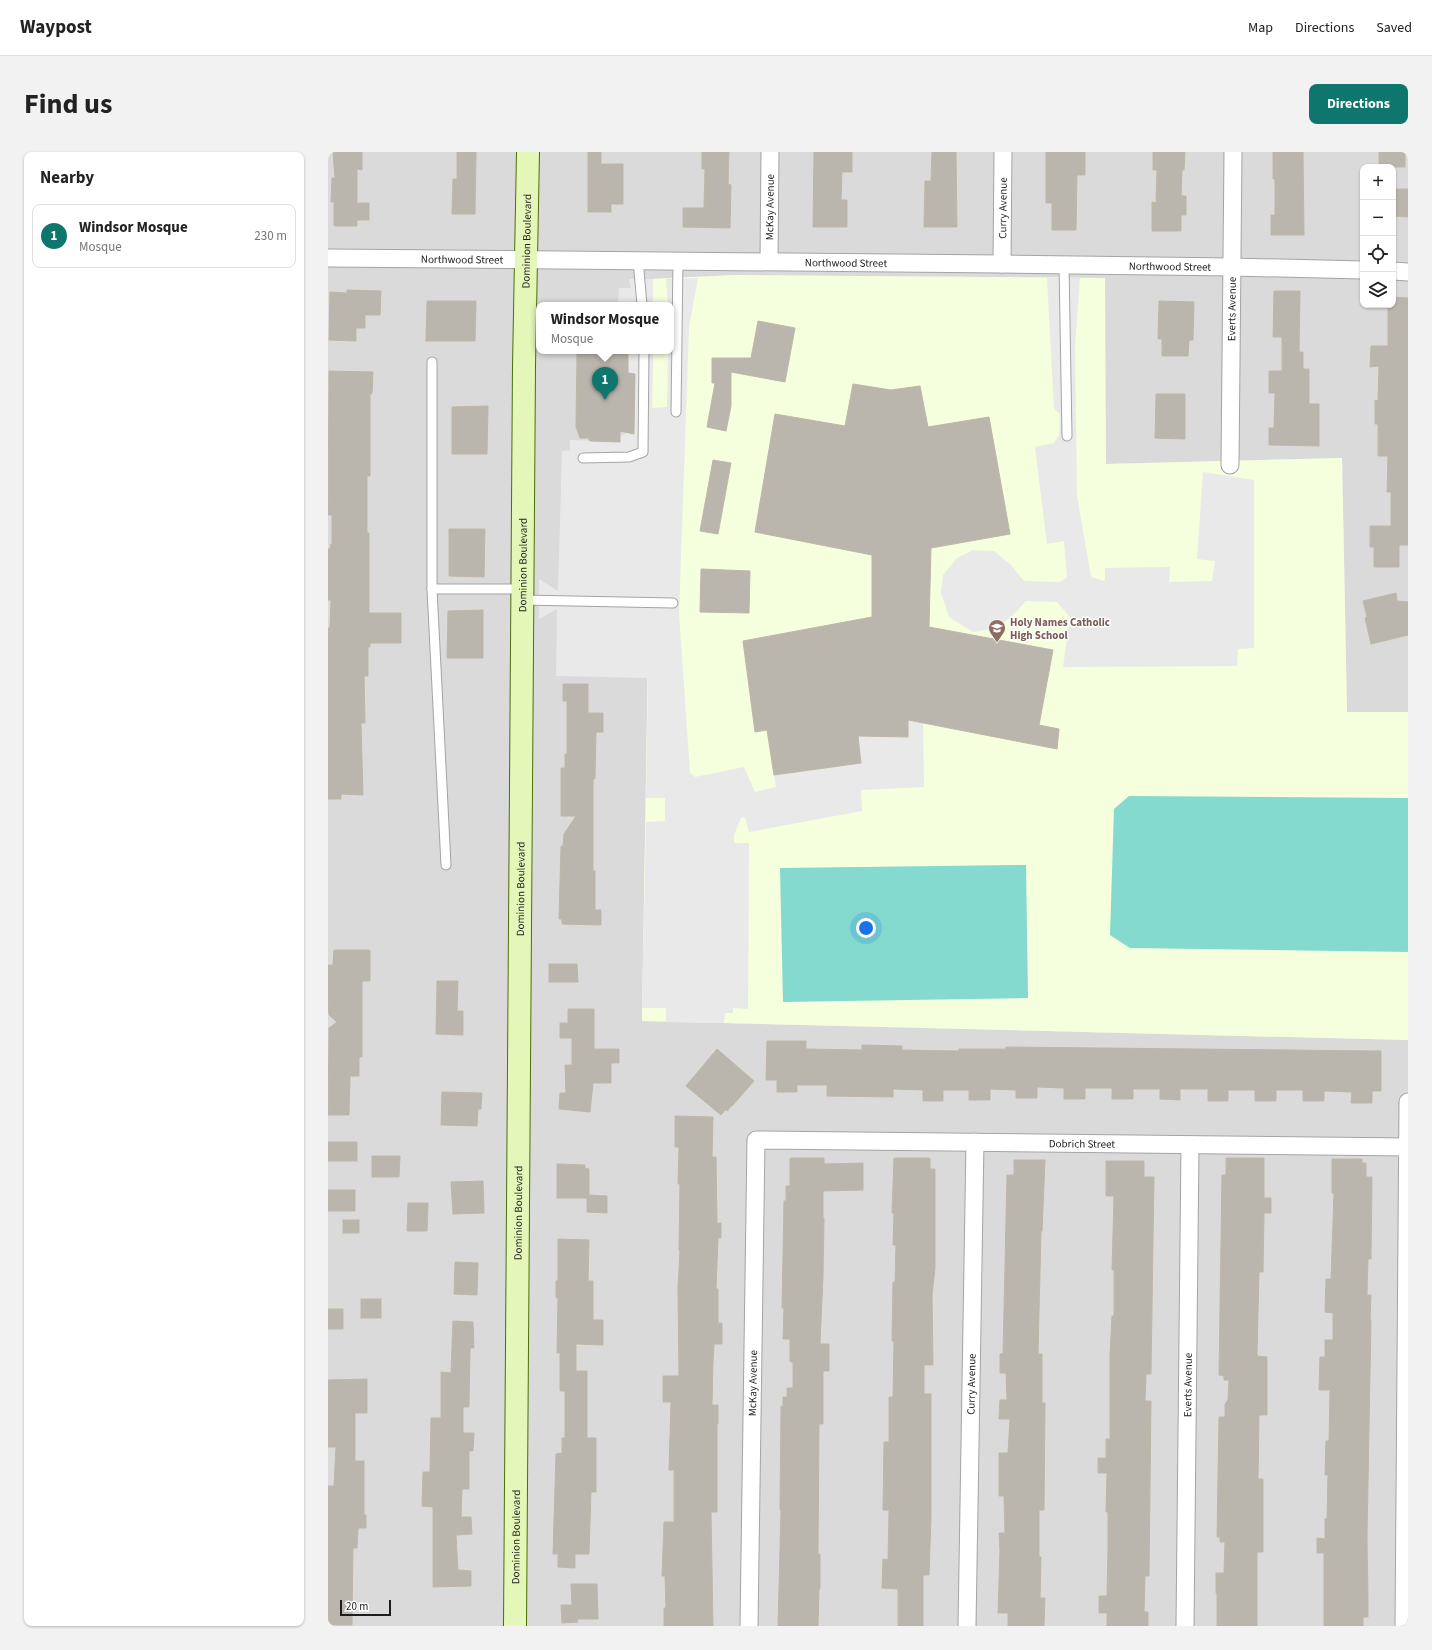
<!DOCTYPE html>
<html lang="en">
<head>
<meta charset="utf-8">
<style>
	body { margin:0; font-family:"Source Sans 3",sans-serif; background:#f2f2f2; color:#222 }
	.controls { position:absolute; right:12px; top:12px; display:grid; overflow:hidden; border-radius:8px; box-shadow:0 1px 3px #0004 }
	.controls button { width:36px; height:36px; display:grid; place-items:center; padding:0; border:0; border-bottom:1px solid #e0e0e0; background:#fff; color:#222; font:20px sans-serif }
	.scale { position:absolute; left:12px; bottom:10px; width:51px; box-sizing:border-box; padding-left:4px; border:2px solid #1d1d1d; border-top:0; font-size:11px; line-height:14px; white-space:nowrap; color:#1d1d1d; -webkit-text-stroke:3px #fff; paint-order:stroke }
	.you { position:absolute; left:538px; top:776px; width:14px; height:14px; margin:-10px; border:3px solid #fff; border-radius:50%; background:#1a73e8; box-shadow:0 0 0 6px #1a73e833 }
	.badge { display:grid; place-items:center; width:26px; height:26px; border-radius:50%; background:#0f766e; color:#fff; font-size:13px; font-weight:700 }
	.pin { position:absolute; translate:-50% -33px; filter:drop-shadow(0 1px 2px #0008) }
	.pin::after { content:''; position:absolute; top:21px; width:14px; height:12px; background:inherit; clip-path:polygon(0 0,100% 0,50% 100%) }
	.popup { position:absolute; left:208px; top:150px; width:138px; height:52px; box-sizing:border-box; display:grid; place-content:center; border-radius:8px; background:#fff; filter:drop-shadow(0 1px 3px #0005); font-size:13px; white-space:nowrap; color:#767676 }
	.popup b { font-size:15px; color:#222 }
	.popup::after { content:''; position:absolute; left:50%; top:100%; margin-left:-8px; border:8px solid transparent; border-top-color:#fff }
	.list { margin:0; padding:0; list-style:none }
	h2 { display:flex; justify-content:space-between; align-items:center; height:52px; margin:0; padding:0 16px; font-size:17px }
	h2 small { font-size:13px; font-weight:400; color:#767676 }
	.list li { display:grid; grid-template-columns:26px 1fr auto; gap:12px; align-items:center; box-sizing:border-box; height:64px; margin:0 8px 8px; padding:0 8px; border:1px solid #e0e0e0; border-radius:8px }
	.list b { display:block; font-size:15px; white-space:nowrap }
	.list p { margin:0; font-size:13px; white-space:nowrap; color:#767676 }
	.list em { font-size:13px; font-style:normal; color:#767676 }
	.icon { flex:none; width:22px; height:22px; fill:none; stroke:currentColor; stroke-width:2; stroke-linecap:round; stroke-linejoin:round }
	.map { position:relative; flex:none; width:1080px; height:1474px; overflow:hidden; border-radius:8px }
	header { display:flex; align-items:center; gap:24px; box-sizing:border-box; height:56px; padding:0 20px; background:#fff; border-bottom:1px solid #e0e0e0 }
	header strong { font-size:19px }
	nav { display:flex; gap:22px; margin-inline-start:auto; font-size:14px }
	.intro { display:flex; align-items:center; justify-content:space-between; box-sizing:border-box; height:96px; padding:0 24px }
	h1 { margin:0; font-size:28px }
	.button { padding:10px 18px; border-radius:8px; background:#0f766e; color:#fff; font-size:14px; font-weight:700 }
	main { display:flex; gap:24px; padding:0 24px }
	aside { flex:1; background:#fff; border-radius:8px; box-shadow:0 1px 3px #0004 }
	.map>svg:first-child { display:block }
</style>
</head>
<body>
<header>
<strong>Waypost</strong>
<nav><a>Map</a><a>Directions</a><a>Saved</a></nav>
</header>
<div class="intro"><h1>Find us</h1><a class="button">Directions</a></div>
<main>
<aside>
<h2>Nearby<small></small></h2>
<ul class="list">
<li><span class="badge">1</span><div><b>Windsor Mosque</b><p>Mosque</p></div><em>230 m</em></li>
</ul>
</aside>
<div class="map">
<svg width="1080" height="1474" viewBox="0 0 1080 1474">
	<rect width="100%" height="100%" fill="#eeede3"/>
	<path fill="#dbdada" fill-rule="evenodd" d="M0,0H1080V560H1019L1014,306L778,312L776,126L407,123L326,127L325,153H211V199H325L314,869L1080,888V1474H0ZM1035,15H1065V153H1035Z"/>
	<polygon fill="#f5fedd" points="407,123 777,126 778,312 1014,306 1019,560 1080,560 1080,888 314,869 325,199 343,199 343,153 325,153 325,127"/>
	<g fill="#84dace">
		<polygon points="801,644 1080,646 1080,800 802,796 782,783 786,657"/>
		<polygon points="698,713 700,846 455,850 452,716"/>
	</g>
	<g fill="#e9e9e9">
		<polygon points="370,126 361,175 351,462 362,621 367,625 416,615 427,640 448,635 446,623 533,611 530,584 579,585 580,568 595,571 596,635 533,638 534,659 421,680 417,665 413,666 406,683 406,691 421,691 420,857 405,856 405,861 397,861 396,871 338,870 338,856 314,856 318,670 337,669 337,646 318,646 320,526 228,524 229,457 211,467 211,427 230,439 234,299 242,298 242,288 292,290 292,284 306,278 307,222 300,221 300,199 325,199 324,256 339,255 340,199 343,199 343,153 340,153 338,127"/>
		<polygon points="719,126 752,126 747,195 749,344 763,425 777,429 777,416 842,415 841,430 884,429 887,409 869,407 875,320 926,328 926,496 910,497 909,514 735,515 742,465 729,450 698,449 683,465 669,476 645,480 621,465 613,441 615,423 629,406 645,398 666,399 683,413 696,429 732,430 739,425 736,389 719,392 707,295 726,291 731,283 732,262 726,257"/>
		<polygon points="301,127 325,127 325,153 290,153 291,136 303,136"/>
	</g>
	<g fill="#bab6ad" stroke="#bfb7a6">
		<polygon points="5,0 34,0 34,18 29,17 29,51 41,51 41,68 29,68 29,74 6,74 6,50 3,50 4,26 7,26"/>
		<polygon points="129,0 148,0 147,62 124,62 125,27 129,27"/>
		<polygon points="260,0 273,0 273,12 295,12 295,52 283,52 283,60 260,60"/>
		<polygon points="374,0 401,0 400,32 403,33 402,76 355,75 355,56 376,56 377,17 374,17"/>
		<polygon points="486,0 524,0 524,20 514,20 513,48 519,48 519,75 485,75"/>
		<polygon points="604,0 628,0 629,75 596,75 597,29 603,29"/>
		<polygon points="718,0 757,0 757,23 749,23 748,78 724,78 724,51 718,51"/>
		<polygon points="825,0 857,0 856,18 854,18 853,44 858,44 858,63 853,63 853,79 824,79 824,50 828,51 829,18 825,18"/>
		<polygon points="945,0 975,0 976,83 943,83 943,63 947,63 947,27 945,27"/>
		<rect x="1051" y="0" width="26" height="15"/>
		<polygon points="1065,37 1080,37 1080,65 1065,64"/>
		<polygon points="19,138 53,139 52,163 37,163 37,176 28,176 28,189 1,188 2,140 19,141"/>
		<polygon points="946,139 972,139 971,200 975,200 975,217 981,217 981,252 991,252 991,294 941,293 941,276 946,276 947,241 941,241 941,219 954,219 954,185 945,185"/>
		<polygon points="1065,145 1080,146 1080,393 1071,393 1071,415 1046,415 1046,395 1042,395 1042,374 1063,374 1063,340 1059,340 1060,304 1050,304 1050,272 1047,272 1047,248 1050,249 1051,214 1042,215 1043,194 1060,194 1060,153 1065,153"/>
		<polygon points="99,149 148,149 147,189 98,189"/>
		<polygon points="831,149 866,150 865,188 861,188 860,204 834,204 834,187 830,187"/>
		<polygon points="430,169 467,176 457,230 403,220 403,254 398,279 379,275 387,231 384,231 384,206 423,206"/>
		<polygon points="249,199 300,199 300,221 307,222 306,282 292,279 292,290 262,289 260,286 252,286 248,275"/>
		<polygon points="1,219 45,220 44,242 42,242 42,324 39,324 39,381 41,381 41,461 73,461 73,491 42,491 42,495 40,495 40,524 36,524 37,571 33,571 35,643 13,642 13,647 0,647 0,476 2,476 3,448 0,448 0,397 2,397 3,392 4,392 4,363 0,363"/>
		<polygon points="525,232 563,238 592,234 600,275 661,265 682,382 603,396 601,475 725,498 711,573 731,577 729,597 580,568 580,585 530,584 533,611 446,623 439,578 427,580 415,489 544,465 544,403 427,380 447,262 517,274"/>
		<polygon points="828,242 857,242 857,287 827,286"/>
		<polygon points="160,254 159,302 124,302 124,255"/>
		<polygon points="385,308 403,311 390,382 372,379"/>
		<polygon points="121,377 157,377 156,425 121,424"/>
		<polygon points="373,417 422,419 421,461 372,460"/>
		<polygon points="1068,441 1069,449 1080,450 1080,483 1043,492 1037,466 1039,465 1035,449"/>
		<polygon points="155,458 155,506 119,506 120,459"/>
		<polygon points="235,532 260,532 260,561 275,561 275,580 268,580 267,627 265,627 265,719 267,719 267,758 273,758 273,773 234,772 234,767 231,767 233,694 235,694 236,682 248,664 233,664 233,616 237,616 237,602 239,602 239,549 235,549"/>
		<polygon points="6,798 42,798 42,829 34,829 34,905 31,905 31,924 22,924 21,963 0,963 1,876 9,870 1,863 0,850 0,813 5,813"/>
		<polygon points="221,812 249,812 250,830 221,830"/>
		<polygon points="109,829 130,829 129,859 135,859 135,883 108,882"/>
		<polygon points="240,857 266,857 266,897 291,897 291,911 283,911 283,931 265,931 262,960 231,957 232,941 238,941 237,913 244,913 244,886 232,886 232,871 240,871"/>
		<polygon points="439,889 478,889 478,897 534,898 534,893 574,894 574,898 631,899 631,897 678,897 678,895 1053,899 1053,939 1044,939 1044,951 1023,951 1024,940 996,939 996,949 975,949 975,938 948,938 948,949 927,949 927,938 900,938 900,949 880,949 880,937 852,937 852,948 832,947 832,937 805,937 805,947 784,947 784,936 757,936 757,947 736,947 736,936 709,935 709,946 688,946 688,938 662,937 662,948 641,948 641,938 615,938 615,949 595,949 595,938 565,937 565,945 499,944 499,933 469,933 469,940 449,940 449,928 438,928"/>
		<polygon points="389,897 426,929 404,954 403,954 399,959 398,957 393,963 358,934"/>
		<polygon points="114,940 154,941 153,957 150,957 149,974 113,973"/>
		<polygon points="347,964 385,965 384,1005 388,1005 389,1071 393,1071 393,1086 390,1086 388,1137 390,1137 390,1171 394,1171 394,1192 386,1192 385,1210 384,1253 390,1253 390,1272 389,1272 389,1360 383,1360 385,1474 336,1474 336,1456 338,1456 337,1424 334,1424 336,1370 346,1370 346,1318 341,1318 343,1250 335,1250 335,1224 351,1224 350,1136 352,1098 351,1098 352,1032 350,1032 351,995 347,995"/>
		<rect x="0" y="990" width="29" height="19"/>
		<polygon points="44,1004 72,1004 71,1025 44,1025"/>
		<polygon points="462,1006 496,1006 496,1012 535,1011 535,1038 495,1039 495,1066 496,1066 495,1125 492,1192 501,1192 501,1219 495,1219 495,1272 491,1272 490,1402 492,1402 492,1437 491,1437 490,1474 450,1474 453,1358 452,1358 453,1254 455,1255 455,1245 459,1245 459,1236 465,1236 465,1210 462,1210 462,1187 455,1187 456,1156 454,1156 456,1049 458,1049 458,1034 462,1034"/>
		<polygon points="566,1006 602,1006 602,1017 607,1017 607,1116 604,1143 605,1213 596,1213 596,1242 603,1242 603,1365 601,1423 595,1423 595,1474 570,1474 570,1437 554,1436 555,1407 560,1408 561,1358 555,1358 556,1290 561,1290 561,1245 565,1245 566,1189 564,1189 565,1130 567,1130 568,1093 565,1093 566,1061 564,1061"/>
		<polygon points="898,1006 936,1006 936,1046 943,1046 943,1061 936,1061 935,1120 931,1120 930,1160 929,1204 939,1205 939,1263 931,1263 930,1327 935,1327 935,1400 929,1400 929,1474 889,1474 889,1441 888,1441 888,1421 896,1421 897,1390 892,1390 892,1385 889,1385 891,1265 897,1265 897,1252 900,1248 901,1228 896,1228 896,1224 891,1223 894,1023 898,1023"/>
		<polygon points="1004,1007 1034,1007 1034,1011 1038,1011 1038,1025 1044,1025 1043,1107 1040,1107 1039,1143 1043,1143 1042,1168 1043,1168 1039,1386 1040,1447 1040,1465 1035,1465 1035,1474 996,1474 996,1401 989,1401 989,1386 997,1387 997,1367 999,1367 1000,1323 997,1323 998,1289 1001,1289 1002,1238 991,1238 992,1205 997,1205 997,1188 1005,1188 1005,1161 997,1160 998,1127 1003,1127 1006,1041 1004,1041"/>
		<polygon points="686,1008 717,1008 714,1079 713,1079 710,1202 714,1202 714,1251 717,1251 716,1358 711,1358 711,1405 713,1405 712,1446 717,1446 716,1474 680,1474 680,1461 670,1461 672,1398 671,1381 677,1381 676,1344 671,1344 671,1301 680,1301 682,1267 671,1267 672,1248 679,1248 678,1221 672,1221 672,1202 675,1202 679,1023 686,1023"/>
		<polygon points="778,1009 816,1009 816,1025 826,1025 823,1222 818,1222 817,1249 823,1249 821,1424 817,1424 816,1460 820,1460 820,1474 779,1474 779,1461 771,1461 771,1444 779,1444 780,1399 780,1360 778,1360 779,1321 770,1321 770,1306 778,1306 778,1287 782,1287 782,1203 784,1164 786,1164 786,1118 784,1118 786,1044 778,1044"/>
		<polygon points="229,1012 257,1013 257,1016 261,1017 261,1043 279,1044 279,1061 259,1060 259,1046 229,1046"/>
		<polygon points="155,1029 156,1061 125,1062 123,1030"/>
		<rect x="0" y="1038" width="27" height="21"/>
		<polygon points="80,1051 100,1051 99,1079 79,1079"/>
		<rect x="15" y="1068" width="16" height="13"/>
		<polygon points="230,1087 261,1088 260,1129 265,1129 265,1168 275,1168 275,1193 248,1192 248,1219 259,1219 259,1286 268,1286 268,1340 263,1340 261,1402 247,1402 247,1416 230,1415 230,1402 225,1402 228,1302 234,1301 234,1286 237,1286 237,1239 232,1239 232,1201 229,1201 230,1146 228,1146 228,1129 230,1129"/>
		<polygon points="127,1110 150,1111 149,1143 126,1142"/>
		<rect x="33" y="1147" width="20" height="19"/>
		<rect x="0" y="1157" width="15" height="20"/>
		<polygon points="125,1169 145,1170 146,1196 142,1196 141,1255 135,1255 135,1281 146,1281 145,1299 141,1299 141,1337 134,1337 133,1365 143,1365 144,1382 128,1383 130,1418 143,1419 143,1434 105,1435 105,1355 94,1354 95,1320 102,1320 103,1266 113,1266 113,1220 123,1221"/>
		<polygon points="39,1227 39,1261 27,1261 27,1309 36,1309 36,1363 38,1363 38,1376 30,1376 29,1396 25,1396 24,1473 0,1473 0,1334 6,1334 8,1295 0,1295 0,1228"/>
		<polygon points="243,1432 269,1432 270,1467 249,1467 250,1470 234,1471 233,1453 244,1453"/>
	</g>
	<g fill="none" stroke-linecap="round" stroke-linejoin="round">
		<defs>
			<g id="lane">
				<polyline points="310,108 314,153"/>
				<polyline points="736,113 739,284"/>
				<polyline points="104,210 104,437 194,437"/>
				<polyline points="348,260 350,108"/>
				<polyline points="255,306 301,305 315,300 316,199"/>
				<polyline points="104,437 118,713"/>
				<polyline points="194,448 345,451"/>
			</g>
			<g id="street">
				<path id="s1" d="M0,106L674,112L904,115L1035,118"/>
				<path id="s2" d="M441,109L442,0"/>
				<path id="s3" d="M674,112L675,0"/>
				<polyline points="1065,119 1080,120"/>
				<path id="s4" d="M902,313L905,0"/>
				<path id="s5" d="M421,1474L428,988L1080,995"/>
				<path id="s6" d="M639,1474L647,990"/>
				<path id="s7" d="M857,1474L862,993"/>
				<polyline points="1076,1474 1080,950"/>
			</g>
			<g id="secondary">
				<path id="s8" d="M187,1474L196,214L200,0"/>
			</g>
		</defs>
		<use href="#lane" stroke="#a4a4a4" stroke-width="11"/>
		<use href="#street" stroke="#a4a4a4" stroke-width="19"/>
		<use href="#secondary" stroke="#4b6f09" stroke-width="24"/>
		<use href="#lane" stroke="#fff" stroke-width="9"/>
		<use href="#street" stroke="#fff" stroke-width="17"/>
		<use href="#secondary" stroke="#e4f7b9" stroke-width="22"/>
	</g>
	<defs>
		<symbol id="school-pin" viewBox="-11 -11 22 30"><path d="M0 17L-7.5 6A9.5 9.5 0 1 1 7.5 6Z" fill="#8d6e63" stroke="#fff"/><path d="M0-5L7-2L0 1L-7-2ZM-4 1L0 2.5L4 1V4Q0 6-4 4Z" fill="#fff"/></symbol>
	</defs>
	<g fill-rule="evenodd">
		<use href="#school-pin" x="659" y="466" width="20" height="27"/>
	</g>
	<g text-anchor="middle" dominant-baseline="central" stroke-width="3" stroke-linejoin="round" paint-order="stroke">
		<g font-size="11" fill="#1d1d1d" stroke="#fff">
			<text stroke="none"><textPath href="#s2" startOffset="54">McKay Avenue</textPath></text>
			<text stroke="none"><textPath href="#s3" startOffset="56">Curry Avenue</textPath></text>
			<text stroke="none"><textPath href="#s8" startOffset="1385">Dominion Boulevard</textPath></text>
			<text stroke="none"><textPath href="#s1" startOffset="134">Northwood Street</textPath></text>
			<text stroke="none"><textPath href="#s1" startOffset="518">Northwood Street</textPath></text>
			<text stroke="none"><textPath href="#s1" startOffset="842">Northwood Street</textPath></text>
			<text stroke="none"><textPath href="#s4" startOffset="156">Everts Avenue</textPath></text>
			<text stroke="none"><textPath href="#s8" startOffset="1061">Dominion Boulevard</textPath></text>
			<text stroke="none"><textPath href="#s8" startOffset="737">Dominion Boulevard</textPath></text>
			<text stroke="none"><textPath href="#s5" startOffset="812">Dobrich Street</textPath></text>
			<text stroke="none"><textPath href="#s8" startOffset="413">Dominion Boulevard</textPath></text>
			<text stroke="none"><textPath href="#s5" startOffset="243">McKay Avenue</textPath></text>
			<text stroke="none"><textPath href="#s6" startOffset="242">Curry Avenue</textPath></text>
			<text stroke="none"><textPath href="#s7" startOffset="241">Everts Avenue</textPath></text>
			<text stroke="none"><textPath href="#s8" startOffset="89">Dominion Boulevard</textPath></text>
		</g>
		<g font-size="11" font-weight="bold" fill="#785e54" stroke="#fff" text-anchor="start">
			<text x="682" y="470">Holy Names Catholic<tspan x="682" dy="13">High School</tspan></text>
		</g>
	</g>
</svg>
<div class="controls">
<button>+</button>
<button>−</button>
<button><svg class="icon" aria-label="locate" viewBox="0 0 24 24"><circle cx="12" cy="12" r="6"/><path d="M12 2v4M12 18v4M2 12h4M18 12h4"/></svg></button>
<button><svg class="icon" aria-label="layers" viewBox="0 0 24 24"><path d="M12 4l9 5-9 5-9-5zM3 14l9 5 9-5"/></svg></button>
</div>
<div class="scale">20 m</div>
<div class="you"></div>
<div class="pin badge" style="left:277px;top:248px">1</div>
<div class="popup"><b>Windsor Mosque</b>Mosque</div>
</div>
</main>
</body>
</html>
